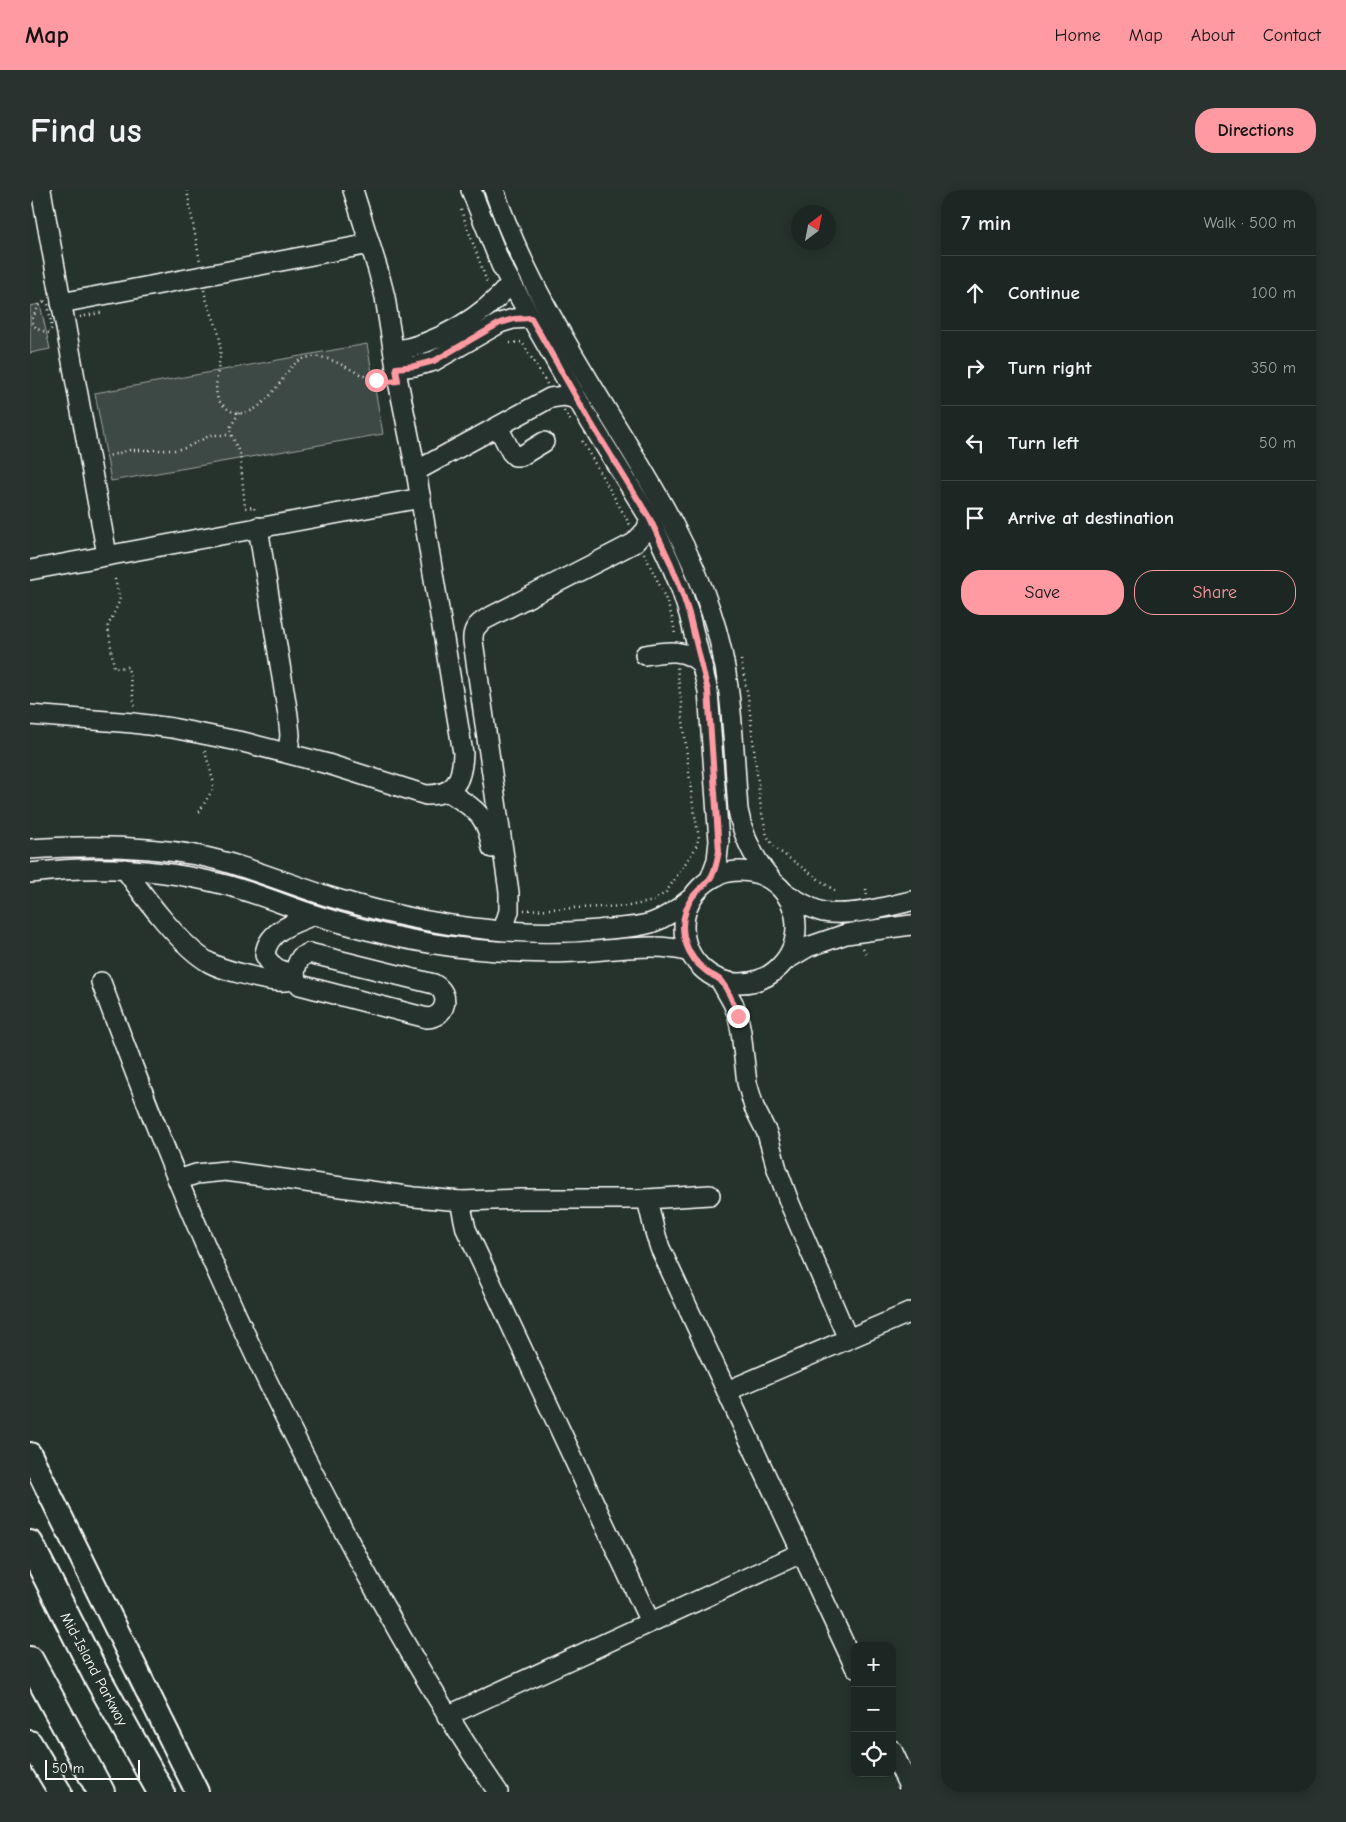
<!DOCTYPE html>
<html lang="en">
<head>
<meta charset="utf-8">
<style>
	body { margin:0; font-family:"Comic Neue",sans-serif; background:#29322f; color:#f1f3f6 }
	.controls { position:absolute; right:15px; bottom:15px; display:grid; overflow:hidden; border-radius:10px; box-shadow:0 2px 12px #0003 }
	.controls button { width:45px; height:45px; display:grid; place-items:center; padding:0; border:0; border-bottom:1px solid #3a4340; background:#1c2622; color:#f1f3f6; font:25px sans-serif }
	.compass { position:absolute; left:761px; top:15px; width:45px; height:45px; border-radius:50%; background:#1c2622; box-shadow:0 2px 12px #0003; rotate:32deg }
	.scale { position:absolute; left:15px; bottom:12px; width:95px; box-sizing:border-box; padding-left:5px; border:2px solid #fff; border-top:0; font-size:14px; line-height:18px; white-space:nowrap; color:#fff; -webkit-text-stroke:4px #26332d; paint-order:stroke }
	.stop { position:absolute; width:15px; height:15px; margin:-11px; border:4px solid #ff9aa2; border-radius:50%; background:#fff }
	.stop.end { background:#ff9aa2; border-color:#fff; box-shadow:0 1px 5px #0008 }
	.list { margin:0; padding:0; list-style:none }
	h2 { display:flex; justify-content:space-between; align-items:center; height:65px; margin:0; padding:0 20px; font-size:21px }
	h2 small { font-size:16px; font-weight:400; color:#a0a5a5 }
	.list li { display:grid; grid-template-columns:32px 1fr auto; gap:15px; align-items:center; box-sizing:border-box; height:75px; padding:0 20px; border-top:1px solid #3a4340 }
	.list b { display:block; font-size:19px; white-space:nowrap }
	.list em { font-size:16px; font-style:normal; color:#a0a5a5 }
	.actions { display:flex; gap:10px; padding:15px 20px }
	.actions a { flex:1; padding:11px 0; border:1px solid #ff9aa2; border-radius:20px; text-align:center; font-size:18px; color:#ff9aa2 }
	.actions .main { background:#ff9aa2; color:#111 }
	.icon { flex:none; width:28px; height:28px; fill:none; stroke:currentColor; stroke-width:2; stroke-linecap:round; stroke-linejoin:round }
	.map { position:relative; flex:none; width:881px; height:1602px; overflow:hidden; border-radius:20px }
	header { display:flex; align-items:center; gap:30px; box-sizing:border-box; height:70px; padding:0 25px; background:#ff9aa2; color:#111 }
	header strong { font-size:24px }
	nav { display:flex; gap:28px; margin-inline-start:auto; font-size:18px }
	.intro { display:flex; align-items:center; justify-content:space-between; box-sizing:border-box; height:120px; padding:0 30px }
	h1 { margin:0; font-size:35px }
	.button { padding:12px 22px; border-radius:20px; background:#ff9aa2; color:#111; font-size:18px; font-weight:700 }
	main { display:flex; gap:30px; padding:0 30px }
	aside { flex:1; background:#1c2622; border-radius:20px; box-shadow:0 2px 12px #0003 }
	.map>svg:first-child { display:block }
</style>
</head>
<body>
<header>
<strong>Map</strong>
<nav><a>Home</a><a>Map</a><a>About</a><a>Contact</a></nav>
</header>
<div class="intro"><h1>Find us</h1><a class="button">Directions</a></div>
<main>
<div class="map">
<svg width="881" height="1602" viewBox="0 0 881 1602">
	<rect width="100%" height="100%" fill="#26332d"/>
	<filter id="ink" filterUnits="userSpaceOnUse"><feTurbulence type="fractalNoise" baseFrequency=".02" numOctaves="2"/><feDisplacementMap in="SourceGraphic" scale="10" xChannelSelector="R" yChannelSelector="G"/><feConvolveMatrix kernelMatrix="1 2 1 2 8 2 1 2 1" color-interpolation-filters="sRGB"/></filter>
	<g filter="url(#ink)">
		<g fill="#3e4944" stroke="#9ea4a2">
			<polygon points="10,114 20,159 0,163 0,116"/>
			<polygon points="337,154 353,244 81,291 65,203"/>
		</g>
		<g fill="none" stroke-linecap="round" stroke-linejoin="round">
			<defs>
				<g id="minor">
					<polyline points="11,0 77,365"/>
					<polyline points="441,0 471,75 561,233 620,329 640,372 651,399 659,424 678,501 689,651 687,670 680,689"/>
					<path d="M464,0C494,88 545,168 593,247C627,303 661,360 681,422C703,486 703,554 708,620C713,647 723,668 741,689"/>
					<polyline points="31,113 340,54"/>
					<path d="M364,161C407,154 453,127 481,93"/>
					<polyline points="366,178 385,176 404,171 470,133 483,129 501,128"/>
					<polyline points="468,237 481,262 485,266 491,266 514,252"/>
					<polyline points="386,281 520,208 534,206 547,209"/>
					<polyline points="228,337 258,525 260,545 258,563"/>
					<polyline points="0,380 391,308"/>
					<path d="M615,465C637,461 656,458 672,475"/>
					<path d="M0,525L103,533L142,538L213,552L298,574L396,605C426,605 432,590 433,563L386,281L368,191L355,107L348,80L323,0"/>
					<path d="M417,601C446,620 456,623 462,658"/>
					<path d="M0,659C56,655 111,655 166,665C212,674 255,693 300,707C386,733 479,749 569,740C586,738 605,738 621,733C636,728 648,719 660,709"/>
					<path d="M95,679C114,707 151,757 180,773C193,780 206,782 220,786C235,790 249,793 265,790"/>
					<circle cx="710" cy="737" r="56"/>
					<path d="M0,683C64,675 129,678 192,694C224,702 254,715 285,725C344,744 405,757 467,761C493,762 520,764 546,762C581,761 627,751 659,762"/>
					<path d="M755,703C767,710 780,719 793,722C819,727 856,717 881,711"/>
					<path d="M473,740L479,721V702L443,451C442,440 447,434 456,429L604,353L616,340L620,329"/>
					<path d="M279,763L404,794C422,804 416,827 397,828L270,795C262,788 265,776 271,767Z"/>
					<polyline points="756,770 778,757 816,744 881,735"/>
					<path d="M265,783C251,783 241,777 235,765C237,740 265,733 284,725"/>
					<polyline points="690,790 703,813 708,826 711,842 717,893 724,917 737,943 747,979 760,1014 818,1149"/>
					<path d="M71,792C109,894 148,996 193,1095C229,1177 269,1257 311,1336C359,1428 409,1517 468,1602"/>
					<polyline points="148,990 166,984 195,981 384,1007 431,1011 491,1009 617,1009 680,1005"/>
					<polyline points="617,1009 624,1039 630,1058 825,1477"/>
					<polyline points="431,1011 432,1021 436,1039 620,1432"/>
					<polyline points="697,1201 881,1122"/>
					<polyline points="417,1526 771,1363"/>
					<polyline points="862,1560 881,1601"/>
				</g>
				<g id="major">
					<polyline points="0,1264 167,1602"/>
					<polyline points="0,1552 30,1602"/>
				</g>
				<g id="highway">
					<polyline points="0,1354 66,1485 131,1602"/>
					<polyline points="0,1470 71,1602"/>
				</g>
			</defs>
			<use href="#minor" stroke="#fff" stroke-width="22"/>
			<use href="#major" stroke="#fff" stroke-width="26"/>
			<use href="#highway" stroke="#fff" stroke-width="30"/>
			<g stroke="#fff" stroke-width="2.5" stroke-dasharray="1 4" stroke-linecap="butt">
				<polyline points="157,0 170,72"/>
				<polyline points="431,20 458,95"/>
				<path d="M174,100C177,118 188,133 190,151C193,168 182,194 188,209C190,213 195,217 199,220C226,235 248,194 262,176C292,149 323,189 354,192"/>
				<polygon points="14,111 18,115 22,138 19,143 7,139 1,131 10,114"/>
				<polyline points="50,127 74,122"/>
				<polyline points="480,153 492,152 517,194"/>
				<polyline points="534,221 542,233"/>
				<polyline points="209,223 201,236 200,242 210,264 215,318 224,317 225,323"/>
				<polyline points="552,251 600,335"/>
				<polyline points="75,267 100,260 145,260 155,258 181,245 200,245"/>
				<path d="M614,363C626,389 643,417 645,446"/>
				<polyline points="85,389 90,410 78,436 84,478 98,477 105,517"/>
				<polyline points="711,470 718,506 731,619 737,646 745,658 805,701"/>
				<polyline points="169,622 183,599 183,590 174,558"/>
				<polyline points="836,699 837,706"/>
				<polyline points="494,720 599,716 624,711 636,702 665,659 669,648 662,609 647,477"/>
				<polyline points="833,758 838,766"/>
			</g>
			<use href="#minor" stroke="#26332d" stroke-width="19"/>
			<use href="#major" stroke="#26332d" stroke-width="22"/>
			<use href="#highway" stroke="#26332d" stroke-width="26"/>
		</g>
	</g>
	<g fill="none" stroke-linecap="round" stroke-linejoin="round" filter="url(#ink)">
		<path stroke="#ff9aa2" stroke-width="6" d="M346,190L358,192L368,191L366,178L385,176L404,171L470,133L484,129L501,128L561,233L620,329L640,372L651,399L659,424L678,501L689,661C687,671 685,683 679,690C669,701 661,704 656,720C648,742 657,767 676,781C680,785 688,787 691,791C699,801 704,814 708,826"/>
	</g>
	<g text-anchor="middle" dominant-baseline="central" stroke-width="4.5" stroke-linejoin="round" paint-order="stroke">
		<g font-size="15" fill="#fff" stroke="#26332d">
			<text transform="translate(64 1479) rotate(62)">Mid-Island Parkway</text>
		</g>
	</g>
</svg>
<div class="controls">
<button>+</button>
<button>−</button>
<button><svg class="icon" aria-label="locate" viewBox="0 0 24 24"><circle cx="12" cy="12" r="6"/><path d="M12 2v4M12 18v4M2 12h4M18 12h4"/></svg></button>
</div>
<svg class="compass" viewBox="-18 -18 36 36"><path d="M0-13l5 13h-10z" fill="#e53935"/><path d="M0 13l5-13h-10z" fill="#a0a5a5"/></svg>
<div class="scale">50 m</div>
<div class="stop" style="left:346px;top:190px"></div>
<div class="stop end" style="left:708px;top:826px"></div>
</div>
<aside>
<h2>7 min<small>Walk · 500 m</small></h2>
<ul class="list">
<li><svg class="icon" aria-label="ahead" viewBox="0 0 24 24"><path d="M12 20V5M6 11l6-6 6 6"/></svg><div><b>Continue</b></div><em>100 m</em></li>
<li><svg class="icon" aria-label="right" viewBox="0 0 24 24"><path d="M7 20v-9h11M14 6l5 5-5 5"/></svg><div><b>Turn right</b></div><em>350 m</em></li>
<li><svg class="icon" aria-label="left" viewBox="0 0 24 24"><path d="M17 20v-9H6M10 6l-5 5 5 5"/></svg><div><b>Turn left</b></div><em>50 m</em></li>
<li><svg class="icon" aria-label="arrive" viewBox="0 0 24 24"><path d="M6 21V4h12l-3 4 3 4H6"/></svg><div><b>Arrive at destination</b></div></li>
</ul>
<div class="actions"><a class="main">Save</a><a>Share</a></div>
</aside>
</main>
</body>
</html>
